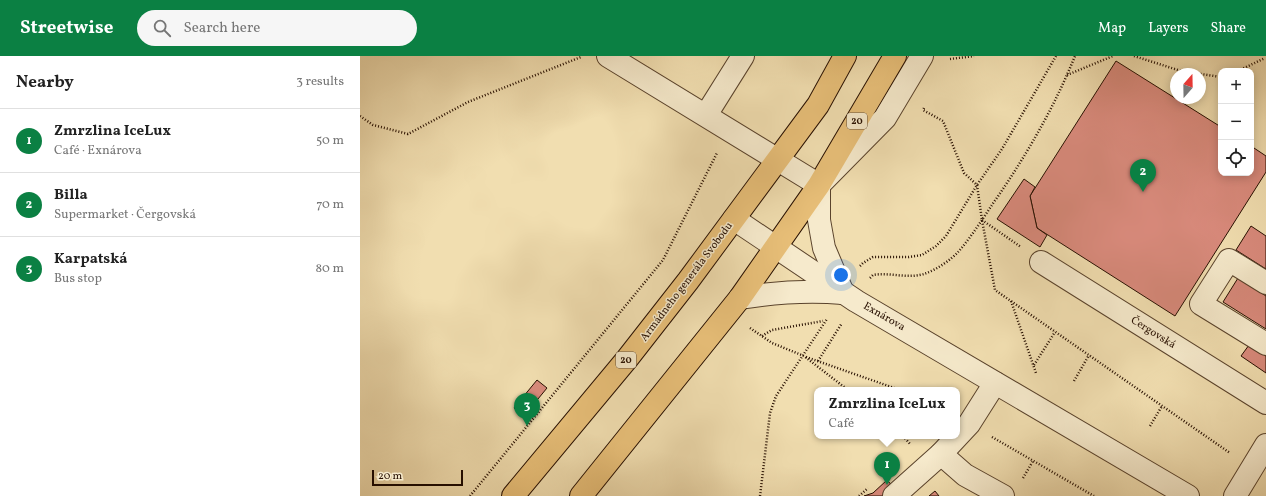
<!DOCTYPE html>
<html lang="en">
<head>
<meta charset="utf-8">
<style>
	body { margin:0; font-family:Vollkorn,serif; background:#f6f6f6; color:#222 }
	.controls { position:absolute; right:12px; top:12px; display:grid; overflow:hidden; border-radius:8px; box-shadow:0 2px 10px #0003 }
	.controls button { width:36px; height:36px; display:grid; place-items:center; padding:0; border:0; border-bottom:1px solid #e0e0e0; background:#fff; color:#222; font:20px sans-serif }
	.compass { position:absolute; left:810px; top:12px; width:36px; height:36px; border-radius:50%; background:#fff; box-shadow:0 2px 10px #0003; rotate:20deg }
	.scale { position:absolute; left:12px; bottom:10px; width:91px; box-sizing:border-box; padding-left:4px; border:2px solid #270f00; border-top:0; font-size:11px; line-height:14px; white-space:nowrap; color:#270f00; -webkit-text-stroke:3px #f6eacc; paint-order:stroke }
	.you { position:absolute; left:481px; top:219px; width:14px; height:14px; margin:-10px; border:3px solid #fff; border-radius:50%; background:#1a73e8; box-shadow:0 0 0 6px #1a73e833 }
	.badge { display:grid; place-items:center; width:26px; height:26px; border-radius:50%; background:#0b8043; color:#fff; font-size:13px; font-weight:700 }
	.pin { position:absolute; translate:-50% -33px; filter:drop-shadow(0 1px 2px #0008) }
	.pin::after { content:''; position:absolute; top:21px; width:14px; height:12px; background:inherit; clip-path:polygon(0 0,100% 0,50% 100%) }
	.popup { position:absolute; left:454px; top:331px; width:146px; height:52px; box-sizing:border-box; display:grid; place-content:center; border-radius:8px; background:#fff; filter:drop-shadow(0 1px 3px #0005); font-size:13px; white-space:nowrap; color:#767676 }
	.popup b { font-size:15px; color:#222 }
	.popup::after { content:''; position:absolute; left:50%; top:100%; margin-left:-8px; border:8px solid transparent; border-top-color:#fff }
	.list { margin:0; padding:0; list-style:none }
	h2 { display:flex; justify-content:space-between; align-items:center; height:52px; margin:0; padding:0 16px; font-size:17px }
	h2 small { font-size:13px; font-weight:400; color:#767676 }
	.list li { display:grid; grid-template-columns:26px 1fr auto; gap:12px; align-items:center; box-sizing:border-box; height:64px; padding:0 16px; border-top:1px solid #e0e0e0 }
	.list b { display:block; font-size:15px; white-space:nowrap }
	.list p { margin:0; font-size:13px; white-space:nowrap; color:#767676 }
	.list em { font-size:13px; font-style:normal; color:#767676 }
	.icon { flex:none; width:22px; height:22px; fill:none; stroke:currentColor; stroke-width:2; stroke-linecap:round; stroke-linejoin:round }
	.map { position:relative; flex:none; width:906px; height:440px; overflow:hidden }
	header { display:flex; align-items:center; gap:24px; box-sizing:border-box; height:56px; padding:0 20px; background:#0b8043; color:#fff }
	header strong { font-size:19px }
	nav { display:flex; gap:22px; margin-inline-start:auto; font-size:14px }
	.search { width:280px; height:36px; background:#f6f6f6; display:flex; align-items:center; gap:10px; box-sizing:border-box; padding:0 14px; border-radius:22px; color:#767676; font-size:15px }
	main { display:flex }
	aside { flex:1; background:#fff }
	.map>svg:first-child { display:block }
</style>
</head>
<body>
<header>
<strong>Streetwise</strong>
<div class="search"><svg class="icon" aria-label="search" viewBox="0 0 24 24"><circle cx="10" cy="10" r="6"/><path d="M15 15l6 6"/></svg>Search here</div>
<nav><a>Map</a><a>Layers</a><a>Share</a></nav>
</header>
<main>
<aside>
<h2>Nearby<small>3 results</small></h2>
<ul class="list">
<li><span class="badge">1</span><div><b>Zmrzlina IceLux</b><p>Café · Exnárova</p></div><em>50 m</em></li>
<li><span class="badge">2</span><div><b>Billa</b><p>Supermarket · Čergovská</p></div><em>70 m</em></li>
<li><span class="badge">3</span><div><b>Karpatská</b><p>Bus stop</p></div><em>80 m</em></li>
</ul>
</aside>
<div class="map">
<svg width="906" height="440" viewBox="0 0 906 440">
	<rect width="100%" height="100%" fill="#f1deb0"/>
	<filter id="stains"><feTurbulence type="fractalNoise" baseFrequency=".005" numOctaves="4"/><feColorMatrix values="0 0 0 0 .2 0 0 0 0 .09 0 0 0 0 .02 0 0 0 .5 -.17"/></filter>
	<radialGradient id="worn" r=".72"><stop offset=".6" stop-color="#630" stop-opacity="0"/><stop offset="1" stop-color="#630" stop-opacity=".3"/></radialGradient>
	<g fill="#d98a7c" stroke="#270f00">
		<polygon points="756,5 861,71 861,117 891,117 891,90 906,100 906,116 815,260 677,172 670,140"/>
		<polygon points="664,123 675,131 670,140 677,172 687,179 680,191 637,163"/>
		<polygon points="891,170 906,180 906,213 876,194"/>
		<polygon points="878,222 906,240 906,273 863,246"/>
		<polygon points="889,289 906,300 906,317 881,300"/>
		<polygon points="177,324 187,332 164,360 154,352"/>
		<polygon points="527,424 537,435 532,440 504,440 513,437"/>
		<polygon points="575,435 579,440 569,440"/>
	</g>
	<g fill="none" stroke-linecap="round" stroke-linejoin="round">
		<defs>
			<g id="minor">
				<polyline points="248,0 459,129"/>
				<polyline points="346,59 383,0"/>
				<polyline points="374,163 496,245 828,440"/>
				<polyline points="681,206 906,347"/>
				<polyline points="906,227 869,204 841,248 906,288"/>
				<polyline points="483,237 464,192 459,164 459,129 525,62 562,0"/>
				<path d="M380,242C416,236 447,234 483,237"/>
				<polyline points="581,398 605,419 643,440"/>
				<polyline points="534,440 581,398 609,368 635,327"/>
				<polyline points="875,440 906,389"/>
			</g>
			<g id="major">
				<polyline points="153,440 267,303 328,225 458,49 485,0"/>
				<polyline points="221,440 380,242 459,129 535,0"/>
			</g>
		</defs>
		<use href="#minor" stroke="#5a432c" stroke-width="24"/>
		<use href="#major" stroke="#270f00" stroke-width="24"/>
		<g stroke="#270f00" stroke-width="2.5" stroke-dasharray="1 2" stroke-linecap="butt">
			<polyline points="774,0 821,15 861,21"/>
			<polyline points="590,3 614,0"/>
			<polyline points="878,15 905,2"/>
			<polyline points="707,19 753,0"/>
			<polyline points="564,52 563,54 583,65 604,117 617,129 622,164 635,234 870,397"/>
			<polyline points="0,60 13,69 48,78 108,46 221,1"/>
			<polyline points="622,164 661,191"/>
			<polyline points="500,210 503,207 513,201 549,201 562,199 576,190 586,180 617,129 642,93 696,0"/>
			<path d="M510,222L513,219C529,216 547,223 564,218C576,214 591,204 599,195C612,180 623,162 634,146C666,100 694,52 715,0"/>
			<polyline points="651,245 676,317"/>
			<polyline points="390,272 412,287 444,300 488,334"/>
			<polyline points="402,280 412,274 463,265"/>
			<polyline points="446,301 540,334"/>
			<polyline points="458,305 482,267"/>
			<polyline points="674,309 695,276"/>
			<polyline points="714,325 729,299"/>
			<polyline points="790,370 802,350"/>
			<polyline points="543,380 551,389"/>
			<polyline points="632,381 734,440"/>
			<polyline points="663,422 673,405"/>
			<polyline points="110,440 303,204 357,97"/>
			<polyline points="400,440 410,357 416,340 467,263"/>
			<polyline points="499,440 508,432"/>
		</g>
		<use href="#minor" stroke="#f6eacc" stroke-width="22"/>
		<use href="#major" stroke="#e8bf78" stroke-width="22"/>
	</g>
	<g text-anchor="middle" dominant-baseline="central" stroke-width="3" stroke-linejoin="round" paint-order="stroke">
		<g fill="#f6eacc" stroke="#65513d" stroke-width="1">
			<rect x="487" y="57" width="20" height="16" rx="3"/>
			<rect x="256" y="296" width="20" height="16" rx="3"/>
		</g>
		<g font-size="10" font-weight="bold" fill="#270f00">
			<text x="497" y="65">20</text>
			<text x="266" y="304">20</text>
		</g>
		<g font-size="11" fill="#270f00" stroke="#f6eacc">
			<text transform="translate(327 226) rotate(-53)">Armádneho generála Svobodu</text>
			<text transform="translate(524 261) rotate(30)">Exnárova</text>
			<text transform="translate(793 277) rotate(32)">Čergovská</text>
		</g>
	</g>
	<rect width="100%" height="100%" filter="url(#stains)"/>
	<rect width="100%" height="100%" fill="url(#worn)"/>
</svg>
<div class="controls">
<button>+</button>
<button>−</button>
<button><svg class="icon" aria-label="locate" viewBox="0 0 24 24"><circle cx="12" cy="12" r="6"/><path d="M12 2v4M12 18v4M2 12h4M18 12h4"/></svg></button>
</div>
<svg class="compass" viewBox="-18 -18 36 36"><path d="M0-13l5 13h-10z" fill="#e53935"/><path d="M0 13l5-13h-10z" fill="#767676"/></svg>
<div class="scale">20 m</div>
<div class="you"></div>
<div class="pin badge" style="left:527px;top:429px">1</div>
<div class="popup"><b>Zmrzlina IceLux</b>Café</div>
<div class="pin badge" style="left:783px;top:136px">2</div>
<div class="pin badge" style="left:167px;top:370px">3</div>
</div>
</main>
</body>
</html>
